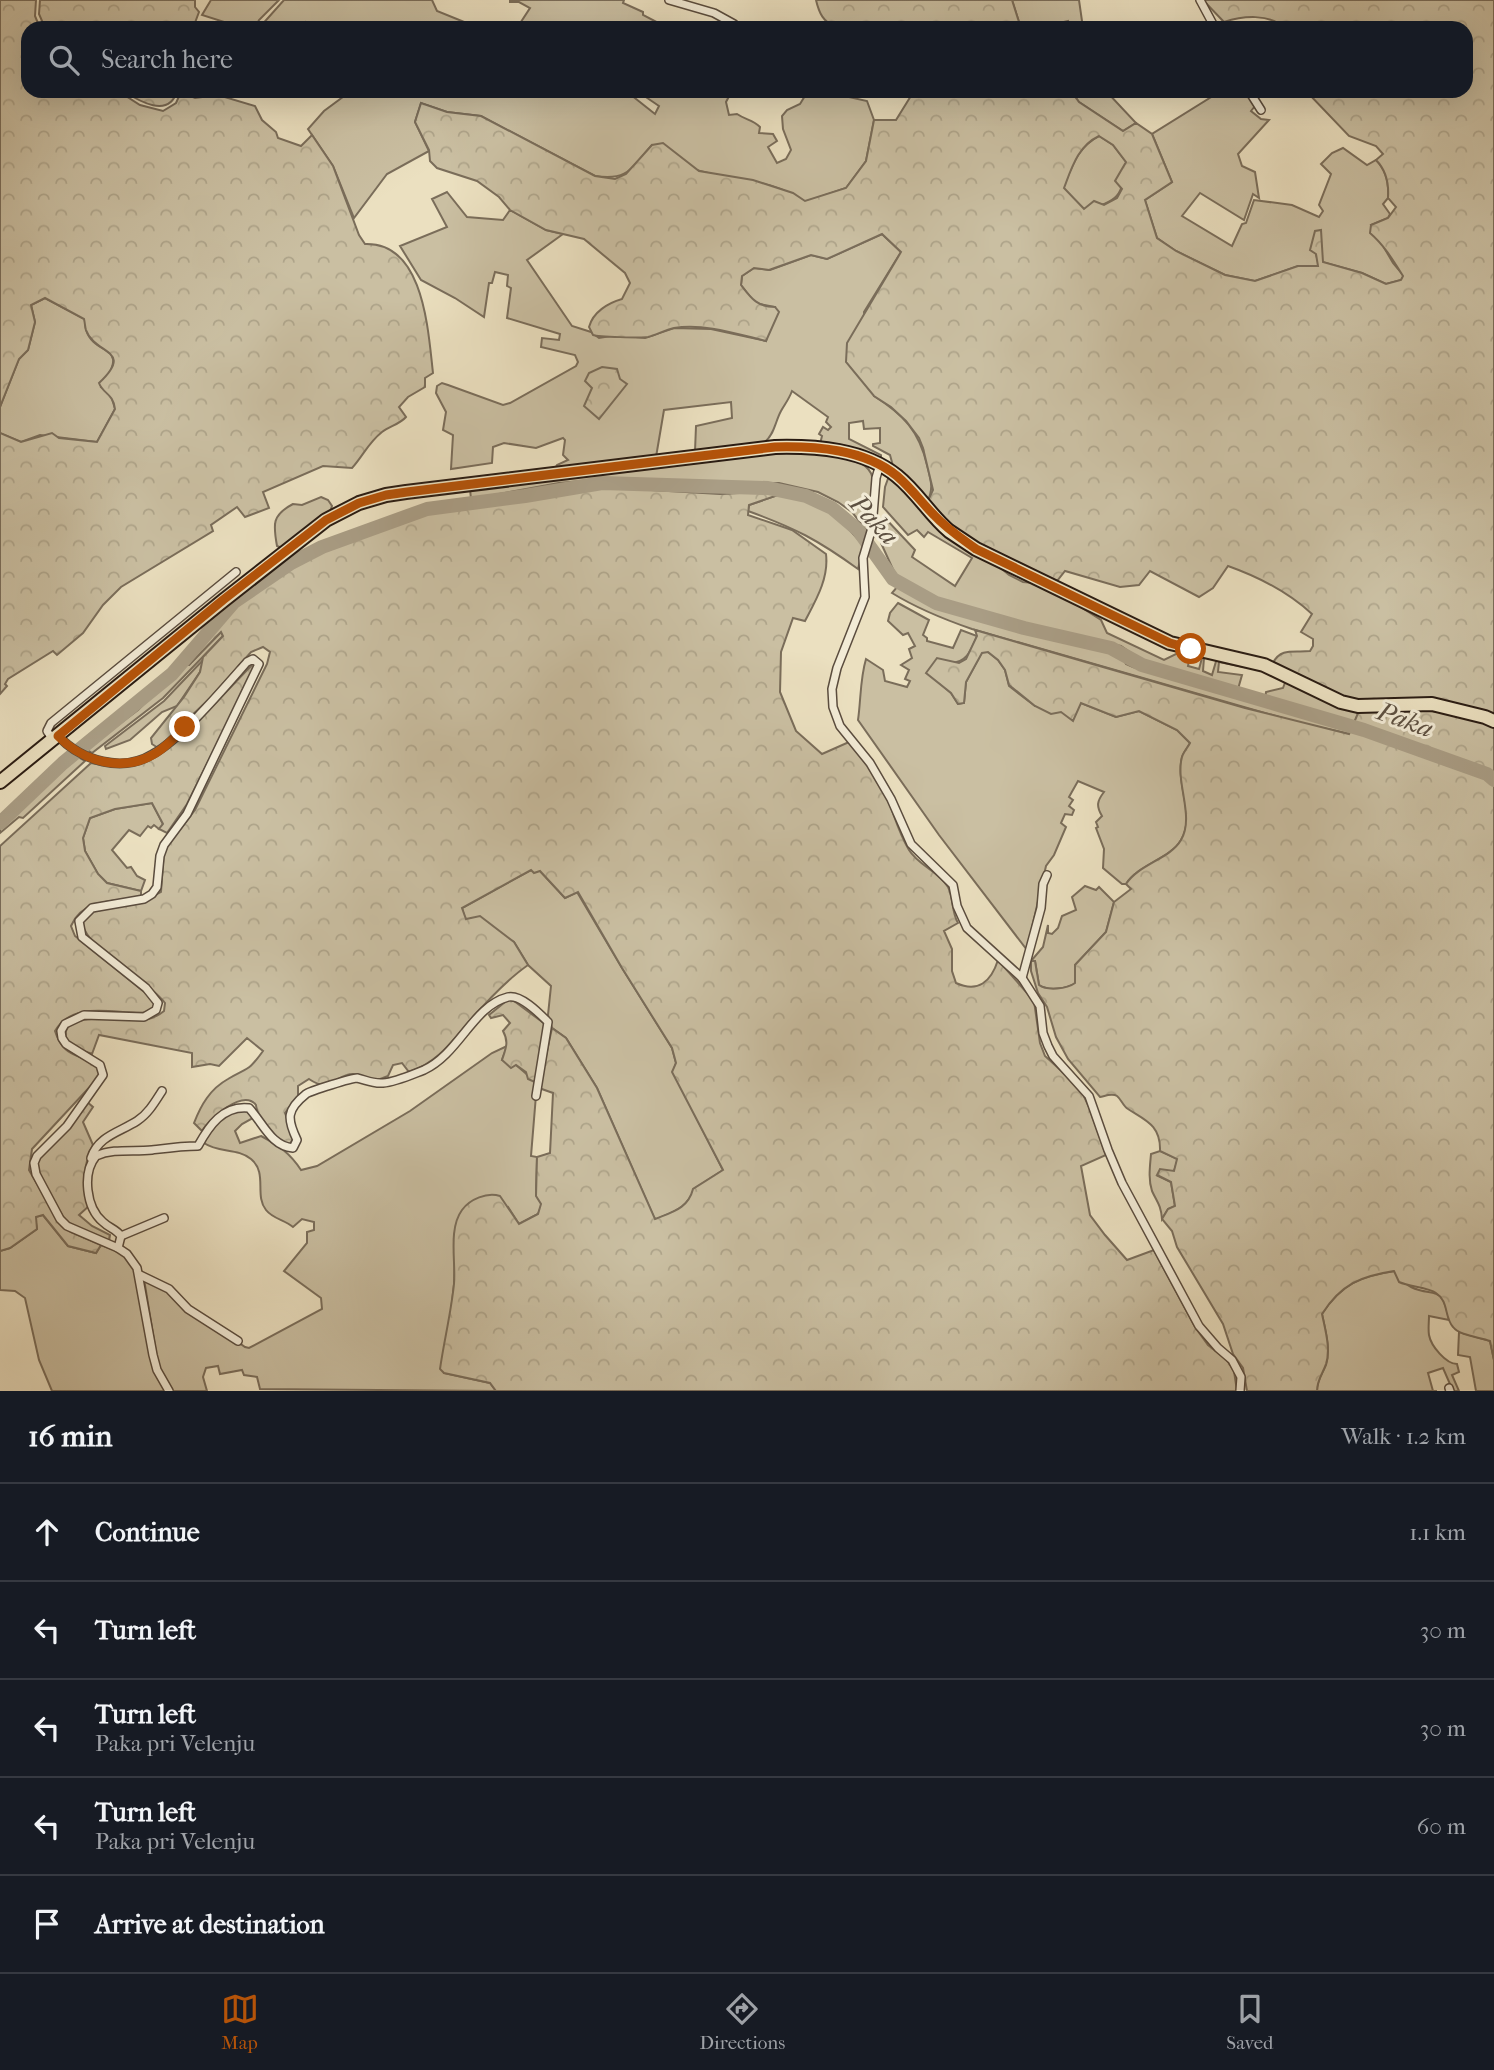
<!DOCTYPE html>
<html lang="en">
<head>
<meta charset="utf-8">
<style>
	body { margin:0; font-family:"IM FELL French Canon",serif; background:#20242c; color:#f1f3f6 }
	.stop { position:absolute; width:21px; height:21px; margin:-16px; border:5px solid #b45309; border-radius:50%; background:#fff }
	.stop.end { background:#b45309; border-color:#fff; box-shadow:0 2px 7px #0008 }
	.list { margin:0; padding:0; list-style:none }
	h2 { display:flex; justify-content:space-between; align-items:center; height:91px; margin:0; padding:0 28px; font-size:30px }
	h2 small { font-size:23px; font-weight:400; color:#9ea1a6 }
	.list li { display:grid; grid-template-columns:46px 1fr auto; gap:21px; align-items:center; box-sizing:border-box; height:98px; padding:0 28px; border-top:2px solid #363941 }
	.list b { display:block; font-size:26px; white-space:nowrap }
	.list p { margin:0; font-size:23px; white-space:nowrap; color:#9ea1a6 }
	.list em { font-size:23px; font-style:normal; color:#9ea1a6 }
	.icon { flex:none; width:38px; height:38px; fill:none; stroke:currentColor; stroke-width:2; stroke-linecap:round; stroke-linejoin:round }
	.map { position:relative; flex:none; width:1494px; height:1391px; overflow:hidden }
	.search { position:absolute; background:#171b24; box-shadow:0 7px 28px #0002; left:21px; right:21px; top:21px; height:77px; display:flex; align-items:center; gap:18px; box-sizing:border-box; padding:0 24px; border-radius:21px; color:#9ea1a6; font-size:26px }
	.sheet { height:581px; background:#171b24 }
	nav { display:flex; justify-content:space-around; align-items:center; box-sizing:border-box; height:98px; border-top:2px solid #363941; background:#171b24; font-size:19px; color:#9ea1a6 }
	nav a { display:grid; justify-items:center; gap:4px }
	nav .on { color:#b45309 }
	.map>svg:first-child { display:block }
</style>
</head>
<body>
<div class="map">
<svg width="1494" height="1391" viewBox="0 0 1494 1391">
	<defs>
		<pattern id="forest-crowns" width="20" height="18" patternUnits="userSpaceOnUse" patternTransform="scale(1.75)"><rect width="20" height="18" fill="#cabfa2"/><path d="M2 6a3 3 0 1 1 6 0M12 15a3 3 0 1 1 6 0" fill="none" stroke="#aea48a"/></pattern>
	</defs>
	<rect width="100%" height="100%" fill="#ebe0c0"/>
	<filter id="stains"><feTurbulence type="fractalNoise" baseFrequency=".00286" numOctaves="4"/><feColorMatrix values="0 0 0 0 .2 0 0 0 0 .09 0 0 0 0 .02 0 0 0 .5 -.17"/></filter>
	<radialGradient id="worn" r=".72"><stop offset=".6" stop-color="#630" stop-opacity="0"/><stop offset="1" stop-color="#630" stop-opacity=".3"/></radialGradient>
	<g fill="#cabfa2" stroke="#7a6d5a" stroke-width="2">
		<polygon points="211,0 279,0 259,20 255,28 243,28 202,15"/>
		<polygon points="284,0 432,0 437,11 479,28 314,28 314,24 306,22 304,28 259,28"/>
		<polygon points="510,0 624,0 623,3 643,12 643,15 668,28 517,28 530,8 519,2 510,2"/>
		<polygon points="1012,0 1079,0 1083,28 1069,28 1068,21 1046,26 1046,28 1024,28 1019,22"/>
		<path d="M351,91H626L655,114L659,106L637,91H732L726,102L729,115L737,114C746,120 753,120 760,127L759,133L773,134L777,141L768,147L777,163L786,159L791,150L783,129L782,116L787,110L800,104L808,91H822L867,101L874,120L866,161L846,188L805,202C770,178 738,182 700,171C684,167 667,153 652,145C631,168 629,181 595,176L481,116L447,112L421,103L415,122L429,151L387,174L354,218L333,166L308,129L324,111Z"/>
		<polygon points="1071,91 1106,91 1136,123 1123,131 1079,102"/>
		<path d="M1221,91H1246L1255,106L1251,111L1261,119L1269,120L1238,154L1242,166L1255,172L1259,198L1253,194L1244,220L1200,193L1182,216L1232,246L1242,224L1246,223L1254,200L1292,205L1319,217L1323,211L1319,205L1331,174L1321,164L1332,153L1343,148L1367,165L1376,160C1387,171 1389,184 1388,198L1383,204L1390,214L1388,218L1371,225L1393,263L1404,276L1401,280L1386,284L1362,273L1322,262L1320,230L1316,254L1319,266H1298L1255,281L1225,275L1176,251L1157,238L1145,200L1172,182L1152,134Z"/>
		<path d="M1099,136L1113,145L1126,162C1122,197 1119,202 1084,209L1063,188C1072,167 1078,146 1099,136Z"/>
		<path d="M447,192L467,217L503,220L510,210L546,230L563,234L527,260L572,326L591,332L599,338L617,335L645,338L674,328L711,329L766,341L775,307L755,303L741,285L742,276L754,268L770,270L811,255L827,259L882,234L901,252L864,312L874,396C904,415 919,431 927,465C931,481 934,488 927,503L893,466L890,455L873,446V444L880,443V428L864,429L863,421L849,423V439L881,455V458L861,451L820,444L822,436L819,434L823,427L828,430L831,427L826,422L828,417L792,391C789,399 785,404 781,411C775,422 775,433 765,442L695,451L696,426L732,418L731,402L664,410L656,457L554,470L557,465L568,460L563,455L565,440L563,438L536,448L504,443L493,447L492,463L451,469L453,435L443,430L446,412L436,393L437,386L442,383L448,385L503,405L510,403L576,366L578,362L575,355L541,347L542,338L559,340L560,334L507,318L511,288L507,286L508,275L495,272L492,283H489L484,317L455,298L421,280L400,246L447,227L432,199Z"/>
		<path d="M45,298L85,319C85,322 85,326 86,330C95,358 132,342 101,387L111,395L115,409L97,442L40,435L21,442L0,433V407L19,359L28,350L35,322L31,305Z"/>
		<path d="M785,451C809,453 871,450 873,481L868,533L852,512L838,502L818,492L779,483L703,485L605,479L559,483L471,499L470,489Z"/>
		<polygon points="889,476 1009,575 1023,582 1034,583 1076,604 1101,620 1107,633 1164,660 1180,652 1190,655 1188,666 1199,669 1202,658 1204,658 1203,671 1212,675 1217,658 1244,664 1244,667 1219,662 1218,672 1242,675 1238,689 1145,663 1121,646 1027,627 935,599 896,576 881,543 885,518 915,550 912,557 955,586 972,558 928,532 924,537 917,530 908,535 883,507 885,487"/>
		<path d="M778,495C803,496 826,507 844,524C851,531 857,539 864,545L858,569C818,540 795,528 748,511L749,505Z"/>
		<path d="M321,497L328,500L332,506L330,512L282,548L277,546C273,524 272,515 293,504L302,505Z"/>
		<path d="M897,587C963,624 1037,634 1110,651L1122,656L1126,664L1133,667L1223,694L1265,700L1266,692L1283,688L1286,680L1359,711L1350,734L1300,723L972,629C943,619 918,609 892,593Z"/>
		<path d="M898,603L929,620L923,635L927,638V641L953,648L961,630L977,636C971,650 967,663 950,663L934,678L951,693L958,704L964,703L966,682L982,652H988L998,660L1005,670L1009,686L1035,706L1081,703L1116,717L1139,711L1177,730L1190,743C1188,747 1183,753 1182,757C1175,783 1196,816 1181,840C1170,859 1139,864 1126,884H1122L1103,868L1104,849L1096,828L1098,827L1096,822L1102,816C1096,806 1097,801 1104,792L1078,781L1069,797L1073,800L1069,806L1074,810L1072,815L1065,814L1061,823L1066,827L1054,855L1046,866L1027,950L939,835L858,720C861,699 860,679 866,659L883,670L885,681L907,687L910,681L905,679L909,670L901,665L912,658L909,649L915,646L908,633L903,635L888,621L890,613Z"/>
		<polygon points="221,632 223,636 163,698 92,753 86,749 138,710 184,664 189,665"/>
		<polygon points="204,659 200,672 177,706 162,712 130,740 106,749 105,746 164,701"/>
		<polygon points="76,756 85,761 23,818 19,817 0,833 0,826"/>
		<polygon points="152,803 163,824 159,829 154,825 151,828 148,826 140,836 129,830 112,850 127,868 131,867 137,876 145,880 141,891 107,883 98,874 85,851 83,838 90,818 115,809"/>
		<path d="M531,870L540,871L565,898L577,892L622,968L672,1048L676,1063L673,1072L723,1170L694,1189C688,1208 672,1212 655,1220L597,1088L566,1038L552,1028L548,1015L551,986L528,965L514,942L465,919L462,908Z"/>
		<path d="M1085,886L1096,890L1099,887L1114,902L1106,932L1075,965L1076,983C1067,989 1048,991 1039,985L1035,961H1031L1043,947L1048,925V933L1052,934L1058,928L1062,916L1076,910L1072,897Z"/>
		<path d="M507,1046L502,1060L516,1065L537,1083L531,1156L537,1157L536,1195L542,1204L538,1214L519,1224L508,1207L456,1224L454,1284L444,1373L490,1383L496,1391L260,1389L257,1377L244,1375L242,1370L220,1374L218,1366L206,1368L203,1377L207,1391H172L160,1370L157,1359L144,1279L157,1284L245,1347L249,1348L322,1309L321,1298L284,1271L307,1243V1232L314,1230V1222L302,1219L293,1227C285,1220 273,1219 266,1210C254,1195 268,1173 251,1159C238,1148 218,1153 204,1143C206,1123 228,1112 245,1109L253,1118L242,1124L235,1131L240,1143L261,1136C278,1145 290,1153 301,1170L317,1166L410,1111L492,1053Z"/>
		<path d="M1160,1151L1178,1159L1174,1171L1158,1176L1171,1182L1175,1206L1168,1209L1162,1219C1161,1205 1157,1202 1152,1191C1148,1179 1150,1166 1151,1154Z"/>
		<polygon points="43,1215 68,1246 96,1253 101,1245 122,1253 135,1266 144,1318 166,1391 52,1391 39,1360 25,1298 15,1291 0,1290 0,1251 10,1248 37,1229 35,1217"/>
		<path d="M1395,1271C1399,1276 1405,1285 1411,1287C1434,1298 1442,1283 1449,1320L1429,1316C1429,1322 1428,1329 1429,1335C1431,1346 1446,1364 1457,1364L1459,1372L1452,1375L1459,1391H1453L1443,1368L1428,1373L1433,1391H1437H1317C1317,1380 1322,1375 1326,1365C1331,1349 1325,1329 1322,1314C1341,1284 1361,1276 1395,1271Z"/>
		<polygon points="1459,1332 1490,1341 1494,1360 1494,1391 1476,1391 1470,1357 1458,1355"/>
	</g>
	<g fill="url(#forest-crowns)" stroke="#7a6d5a" stroke-width="2" fill-rule="evenodd">
		<path d="M0,0H36L35,16L40,28H28V91H118L140,105L163,111L176,103L181,92L195,98L218,95L255,106L262,120L276,132L278,138L301,146L312,135L333,166L359,235L365,244C424,242 428,330 433,373L425,378V387L408,397L399,407L406,417C400,424 390,426 382,432C368,443 363,456 352,468L323,466L263,492L269,508L245,517L237,507L211,525L213,531L121,587L103,605L83,633L57,655L53,651L8,679L5,684L7,686L0,694V433L21,442L52,433L59,438L97,442L115,409C113,393 103,394 99,383C135,349 95,355 86,330C85,327 85,323 84,319L45,298L31,305L35,322L28,350L19,359L0,407Z"/>
		<polygon points="40,0 195,0 195,7 199,12 193,28 45,28 39,14"/>
		<path d="M816,0H1012L1019,22L1024,28H837C823,22 819,13 816,0Z"/>
		<path d="M1203,0H1494V717L1486,713L1354,703L1273,663C1281,647 1295,653 1310,651L1313,646V639L1301,632L1312,614C1287,591 1259,577 1228,566L1213,588L1199,597L1150,571L1139,585L1120,587L1065,571L1057,581C1006,562 966,541 927,503L933,490L923,448L919,438L906,421L891,407L874,396L846,362L847,343L901,252L882,234L827,259L811,255L769,270L754,268L742,276L741,285C751,298 757,307 775,307L779,312L766,341C737,334 704,323 674,328C665,330 656,335 648,337C642,338 598,337 593,335L589,327C593,312 608,303 622,299L630,283L625,273L584,239L546,230L510,210L499,197L477,181L437,168L430,161L429,150L415,122L421,103L447,112L481,116L595,176L615,179L626,174L652,145L663,143L699,171L753,180L793,193L805,201L846,188L866,161L874,120H896L914,91H1071L1079,102L1123,131L1136,123L1152,134L1172,182L1145,200L1157,238L1176,251L1225,275L1255,281L1298,266H1318L1316,254L1310,250L1315,231L1321,230L1323,262L1362,273L1386,284L1401,280L1403,276C1393,260 1384,245 1370,233L1371,225L1388,218L1396,207L1388,198C1389,184 1387,171 1376,160L1383,154L1376,146L1349,136L1306,91H1466V28H1284C1270,13 1242,16 1224,22ZM1099,136L1113,145L1126,162L1115,181L1122,189L1117,198L1104,205L1094,201L1084,209L1064,188C1072,167 1078,146 1099,136Z"/>
		<path d="M123,91H177C169,119 139,101 123,91Z"/>
		<polygon points="602,367 617,369 620,379 627,384 599,419 584,406 592,388 585,381 589,373"/>
		<path d="M600,487L720,494L776,491L778,495L749,505L748,515L792,530L826,554C829,578 816,600 805,621L793,618L781,652L780,692L796,731L822,754L849,742C865,761 881,782 890,805C896,821 900,835 909,850C918,865 938,871 948,887C954,898 951,911 958,923L944,931L952,949V971L956,983C978,993 991,982 998,960L1034,1001L1040,1043L1045,1056L1080,1088L1089,1107L1106,1155L1081,1166L1090,1215L1105,1235L1127,1260L1154,1250L1195,1327L1208,1345L1226,1359L1234,1371L1237,1391H496L490,1383L444,1373L440,1369C444,1341 451,1313 454,1284C456,1262 448,1229 462,1210C470,1199 487,1192 500,1196L519,1224L538,1214L541,1204L536,1196L537,1157L550,1153L553,1093L539,1088L552,1028L566,1038L597,1088L655,1219C672,1212 688,1209 693,1189L723,1170L672,1072L676,1063L672,1048L622,968L578,892L565,898L540,871L534,873L531,870L462,908L466,919L480,916L514,942L528,965C505,981 486,1002 468,1023C450,1044 436,1063 409,1072L402,1063L393,1065L388,1076L375,1081C366,1079 357,1071 347,1075C331,1080 328,1092 309,1079L298,1086V1096L285,1113L294,1138L289,1145C276,1140 264,1130 259,1116C258,1115 256,1106 256,1105C243,1088 208,1120 202,1131L194,1123C201,1105 210,1089 228,1079C248,1067 248,1072 263,1051L247,1038L219,1066L210,1064L192,1067V1053L99,1035L92,1054C84,1051 67,1047 66,1037C60,1009 129,1022 144,1020C151,1019 158,1016 164,1011L165,1003C145,977 88,951 82,923L91,912L144,901L161,892L164,850L195,810L267,664L270,652L263,647L251,652L210,698L158,748L152,744L151,738L184,697L200,672L203,657L223,636L221,632L189,665L184,664L237,604L262,584L320,550L403,523L424,513L501,504L566,491Z"/>
		<path d="M975,630L1245,708L1349,734L1359,711C1408,709 1448,707 1494,727V1360L1490,1341C1480,1337 1460,1336 1453,1327C1444,1317 1449,1301 1436,1293C1428,1287 1410,1287 1399,1282L1394,1271C1361,1276 1341,1284 1322,1314C1325,1329 1331,1349 1326,1364C1322,1375 1317,1380 1317,1391H1247L1243,1368L1233,1354L1223,1324L1177,1247L1172,1231L1162,1219L1168,1209L1175,1206L1171,1182L1157,1175L1160,1169L1174,1171L1177,1159L1160,1151C1161,1125 1145,1120 1128,1109C1123,1106 1121,1099 1117,1096C1112,1093 1105,1096 1100,1097L1068,1059L1056,1037L1047,1007L1038,993L1031,971V961H1035L1039,985C1047,991 1067,989 1075,983V965L1106,932L1114,902L1131,889L1126,884C1139,864 1170,859 1181,840C1195,816 1175,783 1182,757C1183,753 1188,747 1190,743L1177,730L1139,711L1116,717L1081,703L1073,721L1061,712L1051,714L1035,706L1009,685L1005,670L998,660L988,652L982,653L966,682L964,703L958,704L951,693L926,673L937,658L959,663L966,659L977,636Z"/>
		<path d="M253,664L256,666L187,804L167,833L159,829L163,824L152,803L115,809L90,818L83,838L85,851L98,874L107,883L141,891V896L137,898C112,901 82,899 71,926L75,936L153,999L156,1005L153,1012C121,1017 75,997 55,1031C64,1060 81,1052 100,1069L99,1077L32,1149L29,1170L61,1225L71,1232L101,1245L96,1253L68,1246L43,1215L36,1217L37,1229L10,1248L0,1251V846L91,763C106,766 124,768 139,764C171,755 228,689 253,664Z"/>
		<path d="M510,998L545,1024L537,1083L528,1079L526,1072L516,1065L511,1068L502,1060C506,1048 509,1042 503,1031L510,1023L503,1015L491,1018L489,1015Z"/>
		<path d="M86,1101L93,1107L83,1122L93,1145C82,1166 84,1183 90,1205L79,1215L92,1226L110,1235L109,1241L66,1222L39,1174L37,1163L42,1154Z"/>
	</g>
	<g fill="none" stroke-linecap="round" stroke-linejoin="round">
		<polyline stroke="#a99d85" stroke-width="14" points="0,823 63,763 172,674 234,602 291,563 322,547 427,509 525,496 602,483 768,488 806,496 832,508 858,530 893,579 936,603 1024,628 1111,648 1142,665 1364,730 1487,774 1494,780"/>
		<defs>
			<g id="minor">
				<polyline points="669,0 714,13 734,24"/>
				<polyline points="1200,0 1215,28"/>
				<polyline points="1249,91 1261,110"/>
				<polyline points="880,464 876,478 872,528 863,558 865,597 837,668 832,689 833,707 840,726 870,763 891,799 911,844 953,885 957,906 967,928 1022,978 1040,1006 1043,1033 1048,1046 1053,1056 1089,1096 1108,1150 1122,1183 1199,1326 1218,1348 1232,1360 1241,1377 1240,1391"/>
				<path d="M58,736C82,761 122,773 153,754C182,738 224,688 247,662L253,659L259,664L187,814L164,845L160,856L157,887L152,894L144,899L92,908L79,921L82,937L146,988L158,1003L156,1010L144,1017L84,1015L65,1024L61,1031L62,1038L66,1044L100,1065L103,1075L67,1126L37,1156L34,1163L36,1174L60,1219L67,1226L118,1248L127,1254L137,1268L153,1355L157,1370L169,1391"/>
				<polyline points="53,740 47,731 51,723 236,572"/>
				<polyline points="1022,978 1041,908 1043,884 1047,875"/>
				<path d="M91,1158C98,1136 120,1132 137,1121C148,1114 155,1102 162,1091"/>
				<polyline points="121,1236 164,1218"/>
				<path d="M118,1248L121,1236C116,1229 109,1228 103,1222C86,1208 82,1173 96,1156C114,1148 133,1152 152,1150C168,1148 182,1146 198,1146C209,1126 223,1105 249,1108C263,1123 271,1146 293,1148L297,1140C287,1119 286,1110 306,1094C310,1091 352,1078 357,1078C366,1080 373,1084 383,1083C396,1082 411,1075 424,1070C459,1054 473,1006 508,997C521,994 540,1014 548,1022L536,1096"/>
				<polyline points="140,1275 169,1289 188,1309 238,1341"/>
				<polyline points="1449,1388 1450,1391"/>
			</g>
			<path id="primary" d="M0,782L224,600L326,520L359,503L386,495L406,492L775,447C816,446 864,449 897,476C917,492 930,515 949,531C958,537 967,543 976,549L1170,643L1264,665L1341,702L1358,706L1432,704L1485,717L1494,721"/>
		</defs>
		<use href="#minor" stroke="#5a4c3e" stroke-width="10"/>
		<use href="#primary" stroke="#291b12" stroke-width="16"/>
		<use href="#minor" stroke="#f2ebd6" stroke-width="7"/>
		<use href="#primary" stroke="#ebe0c0" stroke-width="12"/>
	</g>
	<g fill="none" stroke-linecap="round" stroke-linejoin="round">
		<path stroke="#b45309" stroke-width="9" d="M185,727C176,736 167,746 156,753C124,773 83,762 58,736L223,600L326,520L359,503L386,495L407,492L775,447C816,446 864,449 897,476C911,488 922,503 934,515C947,529 961,538 976,549L1170,643L1191,649"/>
	</g>
	<g text-anchor="middle" dominant-baseline="central" stroke-width="6" stroke-linejoin="round" paint-order="stroke">
		<g font-size="26" font-style="italic" fill="#5c4f40" stroke="#f2ebd6">
			<text transform="translate(874 520) rotate(47)">Paka</text>
			<text transform="translate(1405 720) rotate(20)">Paka</text>
		</g>
	</g>
	<rect width="100%" height="100%" filter="url(#stains)"/>
	<rect width="100%" height="100%" fill="url(#worn)"/>
</svg>
<div class="stop" style="left:1191px;top:649px"></div>
<div class="stop end" style="left:185px;top:727px"></div>
<div class="search"><svg class="icon" aria-label="search" viewBox="0 0 24 24"><circle cx="10" cy="10" r="6"/><path d="M15 15l6 6"/></svg>Search here</div>
</div>
<section class="sheet">
<h2>16 min<small>Walk · 1.2 km</small></h2>
<ul class="list">
<li><svg class="icon" aria-label="ahead" viewBox="0 0 24 24"><path d="M12 20V5M6 11l6-6 6 6"/></svg><div><b>Continue</b></div><em>1.1 km</em></li>
<li><svg class="icon" aria-label="left" viewBox="0 0 24 24"><path d="M17 20v-9H6M10 6l-5 5 5 5"/></svg><div><b>Turn left</b></div><em>30 m</em></li>
<li><svg class="icon" aria-label="left" viewBox="0 0 24 24"><path d="M17 20v-9H6M10 6l-5 5 5 5"/></svg><div><b>Turn left</b><p>Paka pri Velenju</p></div><em>30 m</em></li>
<li><svg class="icon" aria-label="left" viewBox="0 0 24 24"><path d="M17 20v-9H6M10 6l-5 5 5 5"/></svg><div><b>Turn left</b><p>Paka pri Velenju</p></div><em>60 m</em></li>
<li><svg class="icon" aria-label="arrive" viewBox="0 0 24 24"><path d="M6 21V4h12l-3 4 3 4H6"/></svg><div><b>Arrive at destination</b></div></li>
</ul>
</section>
<nav>
<a class="on"><svg class="icon" aria-label="map" viewBox="0 0 24 24"><path d="M3 6l6-2 6 2 6-2v14l-6 2-6-2-6 2zM9 4v14M15 6v14"/></svg>Map</a>
<a><svg class="icon" aria-label="directions" viewBox="0 0 24 24"><path d="M12 3l9 9-9 9-9-9zM9 14v-3h6M13 9l2 2-2 2"/></svg>Directions</a>
<a><svg class="icon" aria-label="saved" viewBox="0 0 24 24"><path d="M7 4h10v16l-5-4-5 4z"/></svg>Saved</a>
</nav>
</body>
</html>
